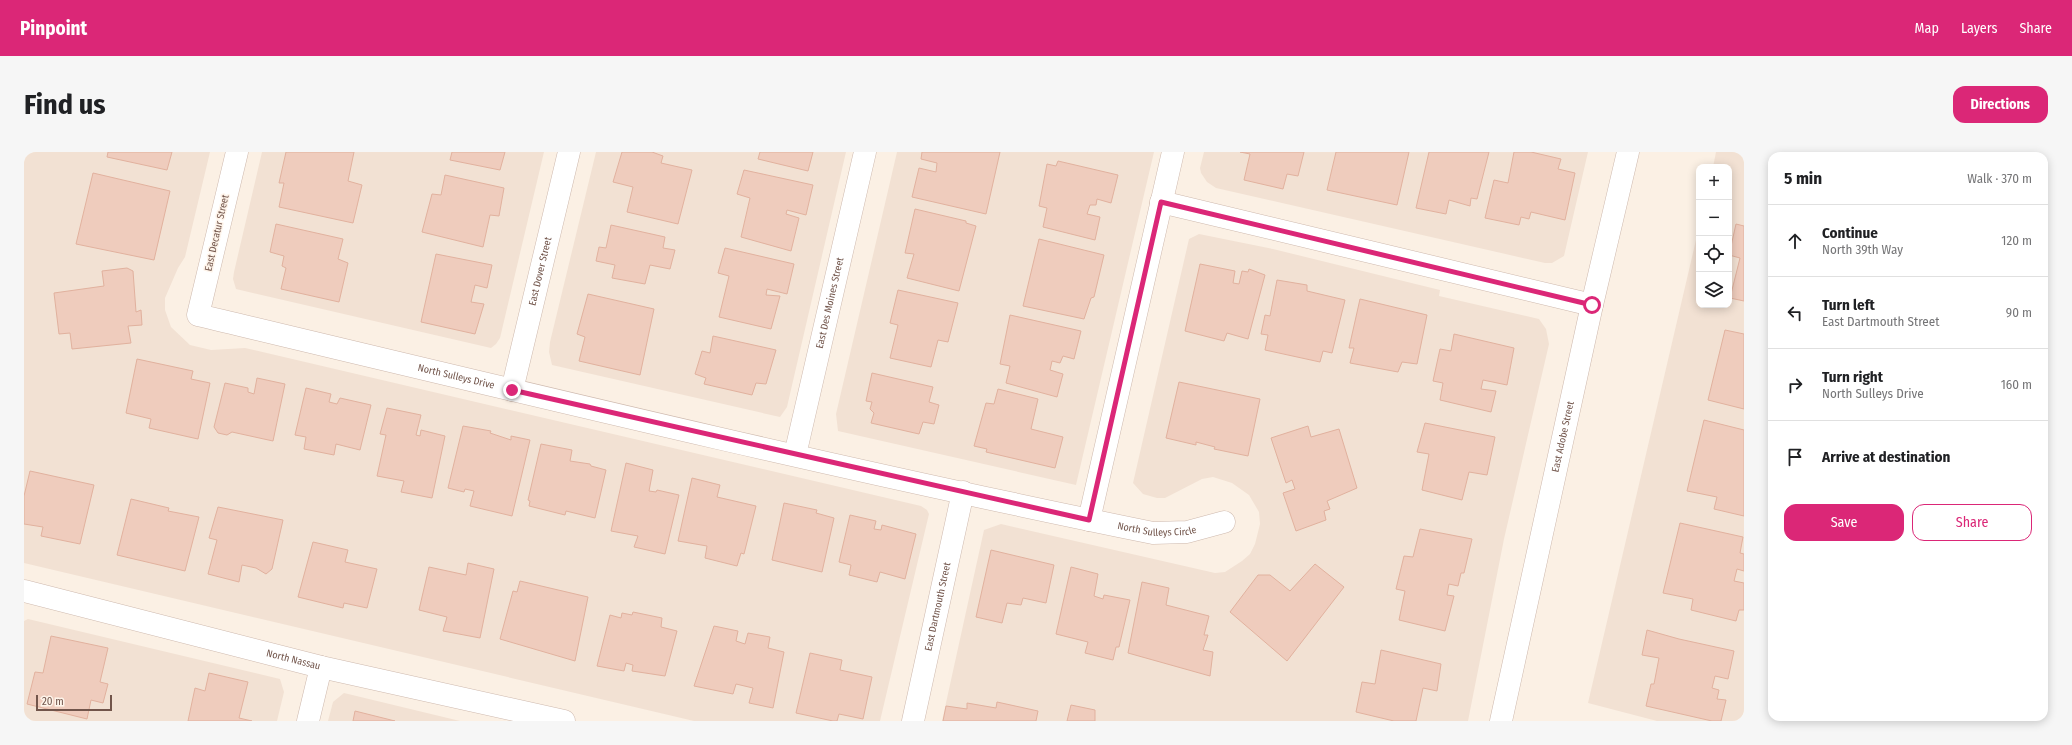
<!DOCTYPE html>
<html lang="en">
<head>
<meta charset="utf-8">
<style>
	body { margin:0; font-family:"Fira Sans Condensed",sans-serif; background:#f6f6f6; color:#202124 }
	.controls { position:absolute; right:12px; top:12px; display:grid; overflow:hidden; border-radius:8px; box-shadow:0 2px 10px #0003 }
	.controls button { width:36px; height:36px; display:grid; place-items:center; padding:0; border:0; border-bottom:1px solid #e0e0e0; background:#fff; color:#202124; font:20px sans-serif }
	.scale { position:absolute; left:12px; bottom:10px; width:76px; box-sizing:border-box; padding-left:4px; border:2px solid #72554b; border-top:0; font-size:11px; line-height:14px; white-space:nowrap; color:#72554b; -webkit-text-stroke:3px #fef4ea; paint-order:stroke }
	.stop { position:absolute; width:12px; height:12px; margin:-9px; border:3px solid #db2777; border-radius:50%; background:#fff }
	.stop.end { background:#db2777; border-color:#fff; box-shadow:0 1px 4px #0008 }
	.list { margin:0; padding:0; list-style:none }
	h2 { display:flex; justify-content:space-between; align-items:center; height:52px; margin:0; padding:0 16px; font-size:17px }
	h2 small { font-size:13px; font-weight:400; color:#757577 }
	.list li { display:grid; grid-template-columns:26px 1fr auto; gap:12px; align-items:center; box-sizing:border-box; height:72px; padding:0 16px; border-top:1px solid #e0e0e0 }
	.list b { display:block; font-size:15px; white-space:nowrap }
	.list p { margin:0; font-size:13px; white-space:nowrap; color:#757577 }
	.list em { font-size:13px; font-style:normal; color:#757577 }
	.actions { display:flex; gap:8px; padding:12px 16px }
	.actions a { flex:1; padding:9px 0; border:1px solid #db2777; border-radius:12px; text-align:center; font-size:14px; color:#db2777 }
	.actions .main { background:#db2777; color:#fff }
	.icon { flex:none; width:22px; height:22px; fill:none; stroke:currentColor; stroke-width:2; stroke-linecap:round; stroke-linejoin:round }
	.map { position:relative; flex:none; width:1720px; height:569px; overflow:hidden; border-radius:12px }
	header { display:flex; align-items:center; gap:24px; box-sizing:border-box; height:56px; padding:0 20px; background:#db2777; color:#fff }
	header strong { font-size:19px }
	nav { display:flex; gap:22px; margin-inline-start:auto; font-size:14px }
	.intro { display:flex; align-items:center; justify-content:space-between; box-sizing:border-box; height:96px; padding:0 24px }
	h1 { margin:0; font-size:28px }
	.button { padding:10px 18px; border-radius:12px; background:#db2777; color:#fff; font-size:14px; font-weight:700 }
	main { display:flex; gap:24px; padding:0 24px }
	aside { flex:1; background:#fff; border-radius:12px; box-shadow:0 2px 10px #0003 }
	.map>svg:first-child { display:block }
</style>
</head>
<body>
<header>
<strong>Pinpoint</strong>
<nav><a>Map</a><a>Layers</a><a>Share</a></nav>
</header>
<div class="intro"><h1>Find us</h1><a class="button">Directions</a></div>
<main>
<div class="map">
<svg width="1720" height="569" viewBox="0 0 1720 569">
	<rect width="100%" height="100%" fill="#fbf0e4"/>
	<g fill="#f2e1d3">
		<polygon points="0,0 186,0 161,105 154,116 141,146 141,158 147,175 166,193 187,198 221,196 897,354 903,358 905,362 856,569 670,569 0,411"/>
		<polygon points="238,0 520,0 476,186 472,192 467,196 212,137 209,127 210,120"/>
		<polygon points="572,0 822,0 763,255 756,265 528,213 525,200 526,190"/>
		<polygon points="873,0 1130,0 1052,333 814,279 812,262"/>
		<polygon points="1180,0 1564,0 1540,104 1528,111 1521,111 1192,36 1183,30 1177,21 1176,16"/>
		<polygon points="1692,0 1720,0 1720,569 1633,569 1564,551 1675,75 1675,153 1705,153 1705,15 1689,15"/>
		<polygon points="1175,82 1249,97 1416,138 1415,144 1515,167 1522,177 1525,192 1480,387 1444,569 918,569 960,378 977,372 1191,421 1201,420 1218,409 1226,402 1231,392 1236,372 1235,360 1225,343 1208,331 1189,325 1178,327 1141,346 1133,346 1119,342 1109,331 1165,87"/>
		<polygon points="4,467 256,527 260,540 253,569 0,569 0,469"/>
		<polygon points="320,541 436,569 304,569 309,550"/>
	</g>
	<g fill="#efccbd" stroke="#e1b19e">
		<polygon points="84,0 148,0 143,18 83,5"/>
		<polygon points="262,0 330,0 324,29 338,33 329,71 255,55 260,31 255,31"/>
		<polygon points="428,0 481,0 476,18 426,8"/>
		<polygon points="598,0 628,0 639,4 637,11 668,18 654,72 603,60 609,35 589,30"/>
		<polygon points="736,0 789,0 784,19 734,7"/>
		<polygon points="898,0 976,0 962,62 888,45 895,16 912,20 913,11 897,7"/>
		<polygon points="1216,0 1280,0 1274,24 1263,22 1259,37 1220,28 1226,2"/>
		<polygon points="1312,0 1385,0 1373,53 1303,38"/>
		<polygon points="1405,0 1465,0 1453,47 1447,46 1446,54 1425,48 1422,62 1392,56"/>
		<polygon points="1490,0 1507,0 1537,7 1534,17 1551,21 1541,68 1507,60 1505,67 1497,65 1495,73 1461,66 1470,28 1484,31"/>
		<polygon points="1034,9 1094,23 1087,51 1073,47 1072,53 1066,53 1063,62 1076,65 1071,88 1019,75 1023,56 1015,54 1023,12 1032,14"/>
		<polygon points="720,18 789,33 782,63 763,58 762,62 775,66 767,99 717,85 726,46 713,42"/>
		<polygon points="69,21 146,39 130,108 52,92"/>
		<polygon points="421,23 480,36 475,64 466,63 459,95 398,80 408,42 417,43"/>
		<polygon points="891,57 942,69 942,71 952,74 935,139 883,126 890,102 881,101"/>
		<polygon points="252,72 319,87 314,107 324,111 315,150 257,137 262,116 258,114 260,104 246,100"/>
		<polygon points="1712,72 1720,74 1720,149 1706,146 1716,106 1705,103"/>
		<polygon points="587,73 641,85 639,96 651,98 646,117 626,113 621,132 588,126 591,113 572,109 575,95 582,96"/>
		<polygon points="1015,87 1080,103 1070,145 1067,146 1060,167 999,154"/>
		<polygon points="701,96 770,112 763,142 743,137 742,143 756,144 747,177 695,165 705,124 694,121"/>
		<polygon points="412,102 468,113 463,136 451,133 447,150 460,152 451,182 397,170"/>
		<polygon points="1176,112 1211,119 1209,131 1215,132 1218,119 1224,120 1225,117 1241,123 1224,187 1203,181 1200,189 1161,179"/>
		<polygon points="103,116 109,119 112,160 117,158 118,173 104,174 107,191 48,197 46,181 35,182 30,141 80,134 78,119"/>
		<polygon points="1253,128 1283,133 1283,139 1321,148 1308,201 1299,199 1296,210 1241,198 1244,183 1237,182 1241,163 1246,164"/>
		<polygon points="874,138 934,151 924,190 914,188 907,215 866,206 874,173 866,171"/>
		<polygon points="564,142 630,157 616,223 555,209 561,185 553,182"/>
		<polygon points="1336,147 1403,163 1393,212 1378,210 1374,220 1326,211 1330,196 1325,196"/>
		<polygon points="986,163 1057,179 1050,207 1039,204 1036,211 1028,209 1026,218 1039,222 1033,245 982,231 986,214 976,212"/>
		<polygon points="1701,178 1720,182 1720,257 1684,248"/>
		<polygon points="1430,182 1490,196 1483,233 1459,228 1457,237 1472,239 1467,260 1416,248 1419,231 1409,229 1416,197 1427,199"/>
		<polygon points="689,184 752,198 742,232 732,231 728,243 680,232 682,226 671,222 678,199 686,201"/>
		<polygon points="113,207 169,219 167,227 186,231 174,287 125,276 127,267 102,261"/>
		<polygon points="848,221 909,235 905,250 915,253 910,272 899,270 895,282 847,271 850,261 846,257 848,250 842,249"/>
		<polygon points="233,226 261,232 249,289 208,280 203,283 194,281 190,275 201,231 224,236 224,240 230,242"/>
		<polygon points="1155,230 1236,247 1224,304 1190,297 1191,295 1172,290 1172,293 1142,286"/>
		<polygon points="282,236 307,242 305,250 313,252 316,246 347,253 336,298 312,292 310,303 280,297 282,285 271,283"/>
		<polygon points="974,237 1014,247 1007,277 1039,285 1031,316 962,300 963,297 950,294 962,251 970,252"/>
		<polygon points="363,256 397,263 392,283 396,284 397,278 421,284 408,346 377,340 380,329 353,324 362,283 356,282"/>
		<polygon points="1680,268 1720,278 1720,364 1690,357 1693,345 1663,339"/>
		<polygon points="1401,271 1471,285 1463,323 1445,320 1438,348 1398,338 1405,302 1393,300"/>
		<polygon points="439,274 467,279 466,281 487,288 487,284 506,288 488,364 446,354 450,339 441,337 440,340 424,336"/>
		<polygon points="1284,274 1287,285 1315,277 1333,336 1303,349 1306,357 1300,359 1302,368 1272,379 1259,341 1271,337 1268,328 1262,331 1247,286"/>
		<polygon points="517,292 548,298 546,309 566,312 567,314 582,318 571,366 542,359 541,363 505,354 506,349 504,348"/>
		<polygon points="602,311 629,318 625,339 632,340 633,338 655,343 641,402 610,395 614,384 587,379"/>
		<polygon points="6,319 70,333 56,392 17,384 19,375 0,372 0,344"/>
		<polygon points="668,326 696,333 693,345 732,354 720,402 717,401 713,414 681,406 683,394 654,389"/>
		<polygon points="107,347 145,356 144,359 175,365 161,419 93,403"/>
		<polygon points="760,351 793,358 792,361 810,366 798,420 748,408"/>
		<polygon points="194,355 259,368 248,417 242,422 232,416 218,413 215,430 184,422 193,388 185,386"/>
		<polygon points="826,363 852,369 850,377 857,378 858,373 892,382 881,427 856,420 853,430 825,423 827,413 815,410"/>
		<polygon points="1656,371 1719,385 1716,401 1720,402 1720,419 1713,417 1710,429 1720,431 1720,458 1715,458 1712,469 1667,458 1669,447 1639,441"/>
		<polygon points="1396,377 1448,387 1440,421 1437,421 1434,434 1425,432 1423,443 1430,444 1421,479 1375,468 1381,439 1372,437 1380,404 1389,405"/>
		<polygon points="289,390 324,398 321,410 353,417 343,456 320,451 319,456 274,445"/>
		<polygon points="967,398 1030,413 1022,451 999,446 997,453 983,451 978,471 952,465"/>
		<polygon points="444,411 470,417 456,486 419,479 423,465 395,458 405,415 442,423"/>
		<polygon points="1291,412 1320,435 1263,509 1206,460 1234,423 1246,423 1266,439"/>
		<polygon points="1047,415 1074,422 1070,444 1079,447 1080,443 1106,448 1095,495 1092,495 1089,508 1061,501 1064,490 1032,482"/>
		<polygon points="496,429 564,445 551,509 476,487 489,439 493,440"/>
		<polygon points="1118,430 1145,436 1142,453 1185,464 1180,483 1184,483 1179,498 1189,500 1186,524 1104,501"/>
		<polygon points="609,460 638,466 637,475 653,479 641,524 608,519 609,513 602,511 600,519 573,514 586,463 597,466 598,461 608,463"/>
		<polygon points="690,474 714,479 712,489 721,492 724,481 746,485 744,496 760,500 749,556 725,551 729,536 712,532 709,542 670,534"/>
		<polygon points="1623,478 1655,487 1710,499 1704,527 1691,524 1688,536 1695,538 1693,547 1702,548 1697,569 1688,569 1622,554 1627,532 1630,532 1635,506 1618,503"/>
		<polygon points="27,484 84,496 76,530 84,532 79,551 67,548 63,567 3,552 11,520 19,521"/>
		<polygon points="1357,498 1417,512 1413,539 1399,536 1392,569 1370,569 1332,560 1338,530 1351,532"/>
		<polygon points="786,501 818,508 816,518 848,525 839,567 815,562 813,569 809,569 772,561"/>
		<polygon points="185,521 224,530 215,566 228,569 164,569 171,536 181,539"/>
		<polygon points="973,550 1014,559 1012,569 919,569 922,554 943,557 943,551 972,556"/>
		<polygon points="1047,553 1071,558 1071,569 1043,569"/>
		<polygon points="331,559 371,569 329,569"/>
	</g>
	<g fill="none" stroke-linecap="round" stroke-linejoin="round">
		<defs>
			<g id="minor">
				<path id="s1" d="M213,0L174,163C492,239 809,316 1129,381L1163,380L1200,370"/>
				<polyline points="1137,50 1568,153"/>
				<path id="s2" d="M488,238L545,0"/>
				<path id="s3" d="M771,303L841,0"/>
				<polyline points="1065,368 1149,0"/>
				<path id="s4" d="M0,439L297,515L540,569"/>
				<polyline points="284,569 297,515"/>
				<path id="s5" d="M889,569L939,340"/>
				<path id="s6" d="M1477,569L1568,153L1604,0"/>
			</g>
		</defs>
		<use href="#minor" stroke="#ceb9ae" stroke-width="23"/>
		<use href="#minor" stroke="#fff" stroke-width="22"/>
	</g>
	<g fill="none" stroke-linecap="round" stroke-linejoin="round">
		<polyline stroke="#db2777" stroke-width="5" points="488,238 1065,368 1137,50 1568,153"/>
	</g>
	<g text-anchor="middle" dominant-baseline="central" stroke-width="3" stroke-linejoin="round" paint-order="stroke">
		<g font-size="10" fill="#72554b" stroke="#fef4ea">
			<text transform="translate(193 81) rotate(-77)">East Decatur Street</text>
			<text stroke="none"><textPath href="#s2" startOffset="122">East Dover Street</textPath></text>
			<text stroke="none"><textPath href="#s3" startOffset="156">East Des Moines Street</textPath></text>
			<text stroke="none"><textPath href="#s1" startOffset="433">North Sulleys Drive</textPath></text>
			<text stroke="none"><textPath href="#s6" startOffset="291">East Adobe Street</textPath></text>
			<text stroke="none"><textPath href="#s1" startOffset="1151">North Sulleys Circle</textPath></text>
			<text stroke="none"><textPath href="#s5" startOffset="117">East Dartmouth Street</textPath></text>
			<text stroke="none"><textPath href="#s4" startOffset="278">North Nassau</textPath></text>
		</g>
	</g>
</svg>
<div class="controls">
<button>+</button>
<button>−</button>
<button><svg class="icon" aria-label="locate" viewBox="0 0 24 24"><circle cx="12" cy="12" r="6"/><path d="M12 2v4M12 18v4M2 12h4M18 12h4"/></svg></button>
<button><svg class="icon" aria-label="layers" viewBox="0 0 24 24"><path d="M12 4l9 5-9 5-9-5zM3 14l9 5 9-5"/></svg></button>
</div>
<div class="scale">20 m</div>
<div class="stop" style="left:1568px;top:153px"></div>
<div class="stop end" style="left:488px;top:238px"></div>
</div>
<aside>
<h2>5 min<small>Walk · 370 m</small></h2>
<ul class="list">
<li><svg class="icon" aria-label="ahead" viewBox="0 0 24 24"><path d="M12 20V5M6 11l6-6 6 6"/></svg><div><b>Continue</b><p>North 39th Way</p></div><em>120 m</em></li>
<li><svg class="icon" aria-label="left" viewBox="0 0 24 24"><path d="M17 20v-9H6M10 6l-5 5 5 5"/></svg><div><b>Turn left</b><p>East Dartmouth Street</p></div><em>90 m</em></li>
<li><svg class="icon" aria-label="right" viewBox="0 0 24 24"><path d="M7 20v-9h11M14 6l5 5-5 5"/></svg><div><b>Turn right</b><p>North Sulleys Drive</p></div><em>160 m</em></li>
<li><svg class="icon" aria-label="arrive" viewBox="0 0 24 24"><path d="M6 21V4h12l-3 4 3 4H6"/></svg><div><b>Arrive at destination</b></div></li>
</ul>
<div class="actions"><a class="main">Save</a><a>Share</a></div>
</aside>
</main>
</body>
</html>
